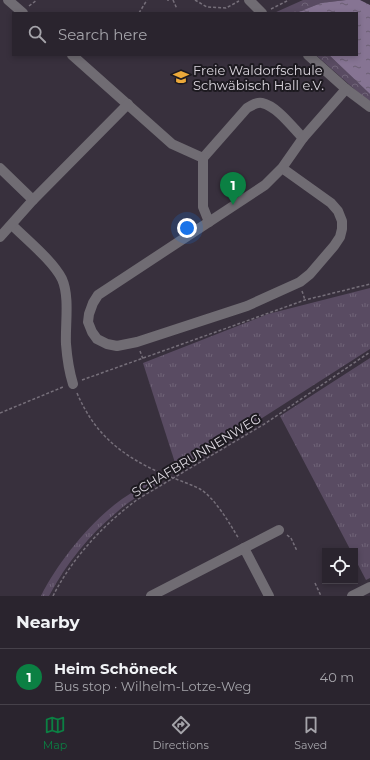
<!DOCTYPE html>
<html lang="en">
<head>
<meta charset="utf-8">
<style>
	body { margin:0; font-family:Montserrat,sans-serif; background:#36303a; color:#f1f3f6 }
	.controls { position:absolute; right:12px; bottom:12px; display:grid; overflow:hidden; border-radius:0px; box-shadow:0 2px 6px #0003 }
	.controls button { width:36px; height:36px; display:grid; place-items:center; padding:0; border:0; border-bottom:1px solid #46414a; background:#2a242e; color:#f1f3f6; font:20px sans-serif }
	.you { position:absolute; left:187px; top:228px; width:14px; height:14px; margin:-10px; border:3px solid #fff; border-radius:50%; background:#1a73e8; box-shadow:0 0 0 6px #1a73e833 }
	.badge { display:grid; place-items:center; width:26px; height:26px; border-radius:50%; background:#0b8043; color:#fff; font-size:13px; font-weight:700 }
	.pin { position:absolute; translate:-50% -33px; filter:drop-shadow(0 1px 2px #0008) }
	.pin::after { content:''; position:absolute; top:21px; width:14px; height:12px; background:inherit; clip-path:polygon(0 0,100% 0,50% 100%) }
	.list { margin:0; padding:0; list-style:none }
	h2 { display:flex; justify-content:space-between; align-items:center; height:52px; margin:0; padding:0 16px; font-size:17px }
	h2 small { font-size:13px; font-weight:400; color:#a5a4aa }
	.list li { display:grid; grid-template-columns:26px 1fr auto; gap:12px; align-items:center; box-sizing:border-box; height:56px; padding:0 16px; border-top:1px solid #46414a }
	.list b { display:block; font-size:15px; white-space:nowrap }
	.list p { margin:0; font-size:13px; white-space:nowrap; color:#a5a4aa }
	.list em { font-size:13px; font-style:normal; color:#a5a4aa }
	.icon { flex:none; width:22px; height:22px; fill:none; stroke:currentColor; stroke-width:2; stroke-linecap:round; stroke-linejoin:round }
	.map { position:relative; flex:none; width:370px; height:596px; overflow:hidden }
	.search { position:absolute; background:#2a242e; box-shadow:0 2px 6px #0003; left:12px; right:12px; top:12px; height:44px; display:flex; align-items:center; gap:10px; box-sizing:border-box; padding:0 14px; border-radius:0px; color:#a5a4aa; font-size:15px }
	.sheet { height:108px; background:#2a242e }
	nav { display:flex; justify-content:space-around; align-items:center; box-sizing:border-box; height:56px; border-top:1px solid #46414a; background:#2a242e; font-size:11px; color:#a5a4aa }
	nav a { display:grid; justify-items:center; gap:2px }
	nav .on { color:#0b8043 }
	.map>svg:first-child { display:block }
</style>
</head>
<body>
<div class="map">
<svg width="370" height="596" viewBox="0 0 370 596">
	<defs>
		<pattern id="grass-tufts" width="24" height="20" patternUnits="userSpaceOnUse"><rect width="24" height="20" fill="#594b62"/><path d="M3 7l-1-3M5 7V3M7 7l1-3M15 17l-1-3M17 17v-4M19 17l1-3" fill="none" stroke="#706478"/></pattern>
		<pattern id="forest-crowns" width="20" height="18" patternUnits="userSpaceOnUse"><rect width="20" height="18" fill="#594b62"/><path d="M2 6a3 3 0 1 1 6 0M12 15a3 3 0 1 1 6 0" fill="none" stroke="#706478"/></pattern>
		<pattern id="water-ripples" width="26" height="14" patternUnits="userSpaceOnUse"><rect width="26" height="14" fill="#867493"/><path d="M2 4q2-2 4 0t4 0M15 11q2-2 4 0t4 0" fill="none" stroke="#6b5f73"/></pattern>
	</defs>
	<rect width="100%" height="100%" fill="#38303d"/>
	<g fill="url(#grass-tufts)">
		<polygon points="370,288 370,349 178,472 143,363 268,314"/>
		<polygon points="370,358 370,578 366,580 355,559 355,551 351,551 280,416"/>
		<path d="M153,479L160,482C146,492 130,500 117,512C89,535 66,564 49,596H41C58,562 90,522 122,499C132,492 143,486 153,479Z"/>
	</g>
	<g fill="url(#forest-crowns)">
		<polygon points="303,0 346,0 321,3 296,13 274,13"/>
		<polygon points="316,55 329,55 370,94 370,103"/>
	</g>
	<polygon fill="url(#water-ripples)" points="346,0 360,0 370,5 370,94 329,55 357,55 357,13 296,13 321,3"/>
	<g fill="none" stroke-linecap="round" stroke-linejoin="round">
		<g stroke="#766f7a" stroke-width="1.5" stroke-dasharray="3 2" stroke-linecap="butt">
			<polyline points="167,0 169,0"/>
			<polyline points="173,0 177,9"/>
			<polyline points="195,0 207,7 226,8 239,1"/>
			<polyline points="29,6 37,0"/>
			<polyline points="271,9 289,0"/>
			<polyline points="139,13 147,0"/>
			<polyline points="302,291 305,300"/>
			<polyline points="140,351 143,359"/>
			<polyline points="82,380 305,300 370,284"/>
			<path d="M77,393C95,435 122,456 163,474C175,479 188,483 200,489C215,498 230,524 239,539"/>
			<polyline points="0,413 63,387"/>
			<polyline points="287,535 291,538 297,551"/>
			<polyline points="315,583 321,596"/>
			<path d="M53,596C72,558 104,524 138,499L266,423L370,352"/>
		</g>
		<g stroke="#706c73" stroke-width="10">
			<polyline points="8,0 23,13"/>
			<polyline points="249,0 262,13"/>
			<path d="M72,55L172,144L203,158L247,108C252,105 257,102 262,103C277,106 293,128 303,138"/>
			<polyline points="308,55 346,89 370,107"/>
			<polyline points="203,158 203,207 209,222"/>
			<polyline points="0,168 33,200"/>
			<polyline points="282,168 331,203 338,211 342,221 342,229 340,237 334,246 310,274 300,282 247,306 137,342 117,346 107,344 97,339 92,332 88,322 89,314 93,303 98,295 265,185 282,168 303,138 346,89"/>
			<path d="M12,225C27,240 53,261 62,279C70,297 65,325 66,344C67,357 69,371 73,384"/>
			<polyline points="0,237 33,200 128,104"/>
			<polyline points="244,548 279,530"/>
			<polyline points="151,596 244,548 269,596"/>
			<polyline points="352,596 370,587"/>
		</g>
	</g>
	<defs>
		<symbol id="school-bare" viewBox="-9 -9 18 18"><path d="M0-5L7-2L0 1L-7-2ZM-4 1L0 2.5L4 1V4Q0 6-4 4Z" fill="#eca93a" stroke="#1d1a20" stroke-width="2.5" paint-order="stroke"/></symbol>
	</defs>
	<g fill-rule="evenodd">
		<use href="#school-bare" x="170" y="66" width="22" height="22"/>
	</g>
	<g text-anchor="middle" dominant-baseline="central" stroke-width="4" stroke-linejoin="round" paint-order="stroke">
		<g font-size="13" fill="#dbd6de" stroke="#1d1a20" text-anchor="start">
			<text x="193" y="70">Freie Waldorfschule<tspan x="193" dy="15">Schwäbisch Hall e.V.</tspan></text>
		</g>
		<g font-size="13" fill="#dbd6de" stroke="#1d1a20">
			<text transform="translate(196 455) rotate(-31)">SCHAFBRUNNENWEG</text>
		</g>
	</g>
</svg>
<div class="controls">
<button><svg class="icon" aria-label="locate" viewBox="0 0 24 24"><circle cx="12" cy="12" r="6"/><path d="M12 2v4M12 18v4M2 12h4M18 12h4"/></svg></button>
</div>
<div class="you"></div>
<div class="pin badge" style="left:233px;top:205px">1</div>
<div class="search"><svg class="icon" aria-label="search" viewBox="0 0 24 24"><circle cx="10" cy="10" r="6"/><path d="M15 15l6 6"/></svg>Search here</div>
</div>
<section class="sheet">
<h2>Nearby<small></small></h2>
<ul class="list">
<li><span class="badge">1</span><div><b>Heim Schöneck</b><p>Bus stop · Wilhelm-Lotze-Weg</p></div><em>40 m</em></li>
</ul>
</section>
<nav>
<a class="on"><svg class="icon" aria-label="map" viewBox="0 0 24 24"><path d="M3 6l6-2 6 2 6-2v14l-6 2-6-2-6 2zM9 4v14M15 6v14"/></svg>Map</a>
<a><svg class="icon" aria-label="directions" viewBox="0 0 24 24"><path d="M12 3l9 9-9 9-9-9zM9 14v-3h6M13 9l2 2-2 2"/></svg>Directions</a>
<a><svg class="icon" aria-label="saved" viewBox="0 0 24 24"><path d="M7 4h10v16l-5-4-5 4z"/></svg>Saved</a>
</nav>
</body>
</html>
